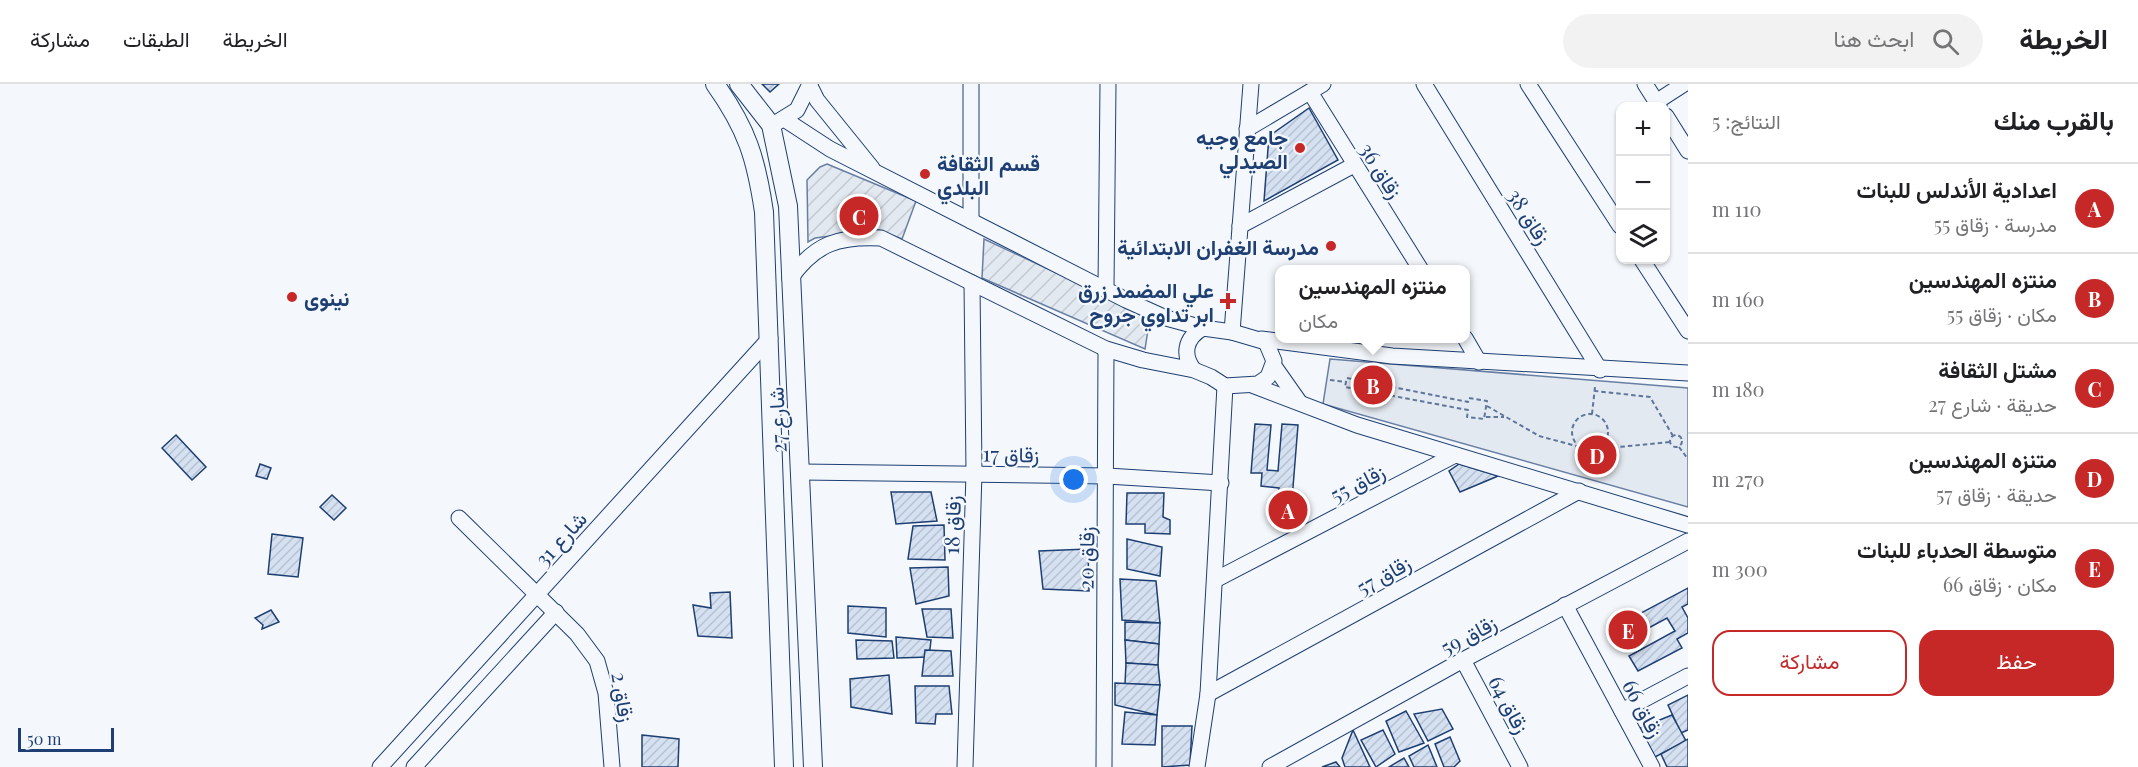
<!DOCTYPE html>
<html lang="ar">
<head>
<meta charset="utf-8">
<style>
	body { margin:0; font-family:"Playfair Display",Vazirmatn,serif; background:#f2f2f2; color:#202124; direction:rtl }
	.controls { position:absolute; right:18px; top:18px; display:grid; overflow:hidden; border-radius:12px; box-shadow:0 2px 4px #0004 }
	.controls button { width:54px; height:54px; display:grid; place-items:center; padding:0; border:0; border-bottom:2px solid #e0e0e0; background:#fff; color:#202124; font:30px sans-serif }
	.scale { position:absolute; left:18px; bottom:15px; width:96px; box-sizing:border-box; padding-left:6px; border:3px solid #1d3f73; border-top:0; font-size:16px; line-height:21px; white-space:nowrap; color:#1d3f73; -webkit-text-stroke:4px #f4f7fb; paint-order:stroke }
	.you { position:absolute; left:1074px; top:396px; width:21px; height:21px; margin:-15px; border:4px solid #fff; border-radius:50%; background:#1a73e8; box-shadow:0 0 0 9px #1a73e833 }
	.badge { display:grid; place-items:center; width:39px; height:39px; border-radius:50%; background:#c62828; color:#fff; font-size:20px; font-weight:700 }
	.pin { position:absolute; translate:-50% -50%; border:3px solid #fff; box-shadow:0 2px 6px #0006 }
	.popup { position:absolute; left:1275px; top:181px; width:195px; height:78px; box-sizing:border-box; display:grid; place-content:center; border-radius:12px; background:#fff; filter:drop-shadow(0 2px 4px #0005); font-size:20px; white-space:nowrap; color:#757577 }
	.popup b { font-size:22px; color:#202124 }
	.popup::after { content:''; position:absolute; left:50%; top:100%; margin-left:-12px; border:12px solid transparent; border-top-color:#fff }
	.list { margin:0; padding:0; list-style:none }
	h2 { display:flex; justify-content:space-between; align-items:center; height:78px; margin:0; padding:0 24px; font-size:26px }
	h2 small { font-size:20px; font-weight:400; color:#757577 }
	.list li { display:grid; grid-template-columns:39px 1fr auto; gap:18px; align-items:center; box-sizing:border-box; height:90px; padding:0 24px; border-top:2px solid #e0e0e0 }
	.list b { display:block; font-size:22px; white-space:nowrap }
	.list p { margin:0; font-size:20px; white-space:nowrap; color:#757577 }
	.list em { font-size:20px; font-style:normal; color:#757577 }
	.actions { display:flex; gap:12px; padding:18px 24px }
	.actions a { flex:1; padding:14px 0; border:2px solid #c62828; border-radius:18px; text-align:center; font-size:21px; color:#c62828 }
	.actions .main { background:#c62828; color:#fff }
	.icon { flex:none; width:33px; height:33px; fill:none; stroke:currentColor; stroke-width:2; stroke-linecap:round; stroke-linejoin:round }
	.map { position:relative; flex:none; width:1688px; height:683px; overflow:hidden; direction:ltr }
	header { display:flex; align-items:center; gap:36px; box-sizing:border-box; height:84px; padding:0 30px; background:#fff; border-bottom:2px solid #e0e0e0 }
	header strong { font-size:28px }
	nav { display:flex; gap:33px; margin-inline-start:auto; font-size:21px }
	.search { width:420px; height:54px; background:#f2f2f2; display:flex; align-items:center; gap:15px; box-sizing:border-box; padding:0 21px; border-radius:33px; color:#757577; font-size:22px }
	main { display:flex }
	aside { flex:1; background:#fff }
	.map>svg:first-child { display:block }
</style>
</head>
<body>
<header>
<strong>الخريطة</strong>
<div class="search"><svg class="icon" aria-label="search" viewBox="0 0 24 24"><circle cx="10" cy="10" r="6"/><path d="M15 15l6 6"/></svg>ابحث هنا</div>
<nav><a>الخريطة</a><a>الطبقات</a><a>مشاركة</a></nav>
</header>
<main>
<aside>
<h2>بالقرب منك<small>النتائج: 5</small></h2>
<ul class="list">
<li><span class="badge">A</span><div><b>اعدادية الأندلس للبنات</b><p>مدرسة · زقاق 55</p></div><em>110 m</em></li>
<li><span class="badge">B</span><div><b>منتزه المهندسين</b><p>مكان · زقاق 55</p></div><em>160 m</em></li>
<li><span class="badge">C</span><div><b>مشتل الثقافة</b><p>حديقة · شارع 27</p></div><em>180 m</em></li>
<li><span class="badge">D</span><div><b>متنزه المهندسين</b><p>حديقة · زقاق 57</p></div><em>270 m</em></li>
<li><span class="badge">E</span><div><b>متوسطة الحدباء للبنات</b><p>مكان · زقاق 66</p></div><em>300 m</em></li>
</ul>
<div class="actions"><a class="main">حفظ</a><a>مشاركة</a></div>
</aside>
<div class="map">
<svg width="1688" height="683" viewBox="0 0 1688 683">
	<defs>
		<pattern id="garden-furrows" width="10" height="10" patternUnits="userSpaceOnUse" patternTransform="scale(1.5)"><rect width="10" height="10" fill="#e3e9f0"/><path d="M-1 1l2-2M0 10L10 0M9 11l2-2" fill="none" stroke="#c2c9d1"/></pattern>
		<pattern id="building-hatch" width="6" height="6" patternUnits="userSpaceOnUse" patternTransform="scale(1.5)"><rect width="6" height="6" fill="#d5e0f0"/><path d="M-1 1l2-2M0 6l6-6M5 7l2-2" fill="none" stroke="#b6c1d1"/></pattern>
	</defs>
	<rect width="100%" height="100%" fill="#f4f7fb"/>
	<polygon fill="#e3e9f0" stroke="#687fa3" stroke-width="1.5" points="1330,275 1688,304 1688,423 1323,320"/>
	<g fill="url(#garden-furrows)" stroke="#687fa3" stroke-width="1.5">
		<polygon points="827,80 916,117 902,155 879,146 815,154 808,158 807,96 820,83"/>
		<polygon points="984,155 1150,233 1145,265 982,194"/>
	</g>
	<g fill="url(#building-hatch)" stroke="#1d3f73" stroke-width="1.5">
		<polygon points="762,0 779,0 770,8"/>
		<polygon points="1309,24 1338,76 1264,117 1269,52"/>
		<polygon points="1255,340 1271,341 1267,386 1278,387 1282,340 1298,341 1291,428 1277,427 1279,404 1261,402 1262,389 1251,389"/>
		<polygon points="176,351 206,383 192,396 162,364"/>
		<polygon points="260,380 271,384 267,395 256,392"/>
		<polygon points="1459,380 1498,392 1460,408 1449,387"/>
		<polygon points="891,408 931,408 937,437 896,440"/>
		<polygon points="1127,409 1164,409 1163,433 1170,436 1170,450 1145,449 1145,440 1126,440"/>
		<polygon points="332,411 346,424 334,436 320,423"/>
		<polygon points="944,441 945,476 908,475 913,442"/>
		<polygon points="272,450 303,454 298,493 268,490"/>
		<polygon points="1127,455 1162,463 1160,492 1127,485"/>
		<polygon points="1088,465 1089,507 1043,505 1039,467"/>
		<polygon points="948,483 949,512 916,520 910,484"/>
		<polygon points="1120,495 1156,497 1160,539 1122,536"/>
		<polygon points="1688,504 1688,520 1682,523 1688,534 1688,549 1677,555 1682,564 1638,587 1629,572 1675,547 1667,534 1619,560 1611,545"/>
		<polygon points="730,508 732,554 698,552 693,521 711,524 710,509"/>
		<polygon points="848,522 886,524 886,553 848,549"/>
		<polygon points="922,525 951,525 953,554 927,553"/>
		<polygon points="271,526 279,538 262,545 263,541 255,534"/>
		<polygon points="1125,538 1160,539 1159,560 1125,556"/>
		<polygon points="896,553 931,556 929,573 897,574"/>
		<polygon points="856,556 892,557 894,574 857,575"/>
		<polygon points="1125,556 1159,560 1158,581 1126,579"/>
		<polygon points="925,566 951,567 953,592 922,592"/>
		<polygon points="1126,579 1158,581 1160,601 1125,600"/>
		<polygon points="889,591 892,630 851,623 850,595"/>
		<polygon points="1115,599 1160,601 1157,631 1115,621"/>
		<polygon points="915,602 949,602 952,630 936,630 935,640 916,639"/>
		<polygon points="1688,611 1688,646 1681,649 1668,621"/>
		<polygon points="1442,625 1453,645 1428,657 1414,630"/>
		<polygon points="1406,627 1424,659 1399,668 1386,637"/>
		<polygon points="1125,628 1157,631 1155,661 1122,660"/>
		<polygon points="1672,631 1686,657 1655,673 1640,644"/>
		<polygon points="1162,642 1192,642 1190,681 1162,683"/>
		<polygon points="1353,646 1370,683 1345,683 1342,674"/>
		<polygon points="1383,646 1395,670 1376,683 1361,656"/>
		<polygon points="642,651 679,655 678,683 642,683"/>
		<polygon points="1450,653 1460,677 1454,683 1444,683 1435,660"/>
		<polygon points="1688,655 1688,683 1667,683 1661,670"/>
		<polygon points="1428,661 1437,683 1414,683 1409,672"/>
		<polygon points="1404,674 1409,683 1389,683"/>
		<polygon points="1336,678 1340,683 1322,683"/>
	</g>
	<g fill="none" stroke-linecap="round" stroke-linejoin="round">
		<defs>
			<g id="minor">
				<polyline points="971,0 971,137"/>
				<polyline points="1424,0 1600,286"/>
				<polyline points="1528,0 1620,142"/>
				<polyline points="1645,0 1659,22"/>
				<polyline points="810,2 817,16 872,84"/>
				<polyline points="1310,8 1421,186"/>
				<polyline points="1656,18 1684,0"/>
				<polyline points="1666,32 1688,67"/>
				<polyline points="784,35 830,65 1126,216 1166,234 1203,244"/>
				<polyline points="776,39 797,26 810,0"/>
				<polyline points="1247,45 1323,0"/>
				<polyline points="1240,142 1354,81"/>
				<polyline points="1642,176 1688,247"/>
				<path d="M790,195C815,159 839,152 881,154L1106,265L1143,276L1194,286L1211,293L1225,302L1258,300L1268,293L1274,277L1266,258L1232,248L1203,244C1185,254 1182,271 1194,286"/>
				<polyline points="1106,204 1108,0"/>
				<polyline points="1232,248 1251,0"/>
				<polyline points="1465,254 1479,278"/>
				<polyline points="1261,255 1392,272 1688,289"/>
				<polyline points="1274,282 1300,319"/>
				<polyline points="1252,301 1357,341 1688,441"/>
				<polyline points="801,388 1107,392 1221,399"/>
				<polyline points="459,434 577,550 597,577 606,609 612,683"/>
				<polyline points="1215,496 1455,371"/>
				<polyline points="1565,521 1652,683"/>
				<polyline points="1463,576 1520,683"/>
				<polyline points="1208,610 1579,407"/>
				<polyline points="1622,627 1688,592"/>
				<polyline points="380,683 770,254"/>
				<polyline points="414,683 556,528"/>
				<polyline points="965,683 974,389 972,199"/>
				<polyline points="1104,683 1106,265"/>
				<polyline points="1197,683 1208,610 1225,302"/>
				<polyline points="1270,683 1463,576 1688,457"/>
			</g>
			<g id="major">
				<path d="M715,0C747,45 756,74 764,128L784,683"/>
				<polyline points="739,0 771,41 788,122 813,683"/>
			</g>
		</defs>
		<use href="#minor" stroke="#1d3f73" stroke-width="17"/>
		<use href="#major" stroke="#1d3f73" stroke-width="20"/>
		<g stroke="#5e769c" stroke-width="2" stroke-dasharray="4.5 3" stroke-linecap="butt">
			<polyline points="1330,296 1346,298 1345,303 1468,326 1467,333 1484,335 1487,317 1469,314 1468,318 1347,294 1346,298"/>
			<polyline points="1487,322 1539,352 1580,363"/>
			<circle cx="1590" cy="348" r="18"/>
			<polyline points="1592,330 1595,303 1595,307 1650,313 1673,352"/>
			<polyline points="1486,333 1504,333"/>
			<circle cx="1676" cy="357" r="6"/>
			<polyline points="1679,363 1688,375"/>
			<polyline points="1598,365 1670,358"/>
		</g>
		<use href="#minor" stroke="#f4f7fb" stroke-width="15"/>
		<use href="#major" stroke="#f4f7fb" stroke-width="18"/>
	</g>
	<g fill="#c62828" stroke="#f4f7fb" stroke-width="2">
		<circle cx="1300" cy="64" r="6"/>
		<circle cx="925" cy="90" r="6"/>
		<circle cx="1331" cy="162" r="6"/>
		<circle cx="292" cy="213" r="6"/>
		<path d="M1225 208h6v6h6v6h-6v6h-6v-6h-6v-6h6z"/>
	</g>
	<g text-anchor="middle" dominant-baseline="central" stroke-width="4.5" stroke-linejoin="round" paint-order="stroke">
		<g font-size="21" font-weight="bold" fill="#1d3f73" stroke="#f4f7fb" text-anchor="end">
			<text x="1288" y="52">جامع وجيه<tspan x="1288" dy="24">الصيدلي</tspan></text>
			<text x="937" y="78" text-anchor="start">قسم الثقافة<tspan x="937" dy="24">البلدي</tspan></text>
			<text x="1319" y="162">مدرسة الغفران الابتدائية</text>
			<text x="1214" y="205">علي المضمد زرق<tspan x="1214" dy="24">ابر تداوي جروح</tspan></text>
			<text x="304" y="213" text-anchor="start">نينوى</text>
		</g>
		<g font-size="21" fill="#1d3f73" stroke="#f4f7fb">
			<text transform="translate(1382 86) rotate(58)">زقاق 36</text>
			<text transform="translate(1530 132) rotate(58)">زقاق 38</text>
			<text transform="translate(776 336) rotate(-93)">شارع 27</text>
			<text transform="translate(1011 369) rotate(1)">زقاق 17</text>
			<text transform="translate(1357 398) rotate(-27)">زقاق 55</text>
			<text transform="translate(951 441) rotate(-88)">زقاق 18</text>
			<text transform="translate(560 454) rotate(-48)">شارع 31</text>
			<text transform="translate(1085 474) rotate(-89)">زقاق 20</text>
			<text transform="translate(1383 490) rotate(-29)">زقاق 57</text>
			<text transform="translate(1468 550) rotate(-28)">زقاق 59</text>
			<text transform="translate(624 613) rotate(81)">زقاق 2</text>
			<text transform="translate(1510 620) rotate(62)">زقاق 64</text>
			<text transform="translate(1644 624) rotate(62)">زقاق 66</text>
		</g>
	</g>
</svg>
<div class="controls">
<button>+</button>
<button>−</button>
<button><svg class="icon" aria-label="layers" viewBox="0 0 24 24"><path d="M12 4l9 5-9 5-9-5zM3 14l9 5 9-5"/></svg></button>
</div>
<div class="scale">50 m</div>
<div class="you"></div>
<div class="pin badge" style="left:1288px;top:426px">A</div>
<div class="pin badge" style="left:1373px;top:301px">B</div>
<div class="popup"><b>منتزه المهندسين</b>مكان</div>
<div class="pin badge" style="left:859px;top:132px">C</div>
<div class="pin badge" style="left:1597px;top:371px">D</div>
<div class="pin badge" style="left:1628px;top:546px">E</div>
</div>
</main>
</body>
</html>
